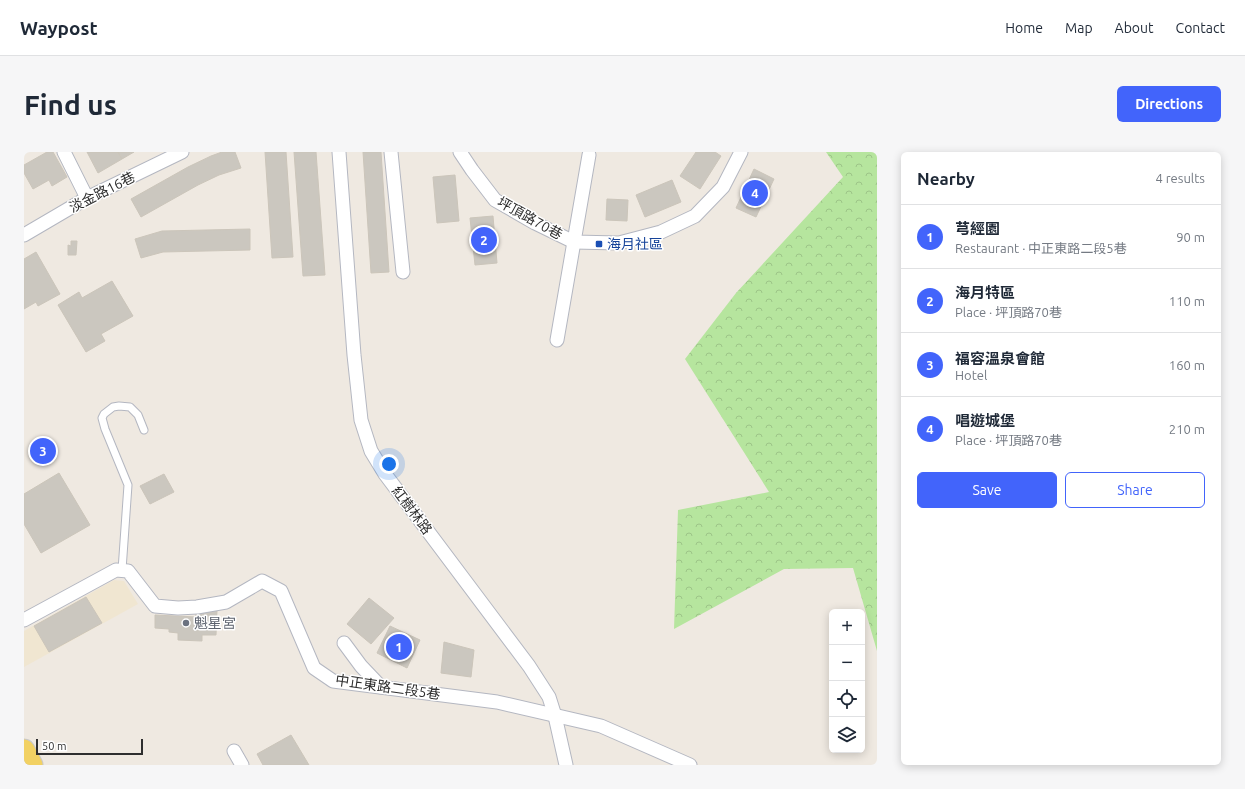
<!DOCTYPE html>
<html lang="en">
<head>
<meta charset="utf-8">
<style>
	body { margin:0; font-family:Ubuntu,"Noto Sans TC",sans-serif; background:#f6f6f7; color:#1f2937 }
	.controls { position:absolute; right:12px; bottom:12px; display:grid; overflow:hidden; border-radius:6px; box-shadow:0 2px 10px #0003 }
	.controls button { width:36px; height:36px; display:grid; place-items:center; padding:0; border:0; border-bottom:1px solid #e0e1e3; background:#fff; color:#1f2937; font:20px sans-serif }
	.scale { position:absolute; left:12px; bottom:10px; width:107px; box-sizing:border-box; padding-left:4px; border:2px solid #2e2e2e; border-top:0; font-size:11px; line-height:14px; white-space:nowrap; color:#2e2e2e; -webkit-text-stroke:3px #fff; paint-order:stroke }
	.you { position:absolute; left:365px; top:312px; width:14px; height:14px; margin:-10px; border:3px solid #fff; border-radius:50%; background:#1a73e8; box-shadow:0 0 0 6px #1a73e833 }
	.badge { display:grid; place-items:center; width:26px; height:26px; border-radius:50%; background:#4264fb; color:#fff; font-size:13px; font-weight:700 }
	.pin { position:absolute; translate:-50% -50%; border:2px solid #fff; box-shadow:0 1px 4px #0006 }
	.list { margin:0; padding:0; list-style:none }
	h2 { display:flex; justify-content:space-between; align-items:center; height:52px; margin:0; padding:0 16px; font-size:17px }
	h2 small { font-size:13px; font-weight:400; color:#747a83 }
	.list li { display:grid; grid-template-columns:26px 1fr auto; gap:12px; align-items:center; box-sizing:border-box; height:64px; padding:0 16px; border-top:1px solid #e0e1e3 }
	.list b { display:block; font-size:15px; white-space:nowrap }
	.list p { margin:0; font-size:13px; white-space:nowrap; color:#747a83 }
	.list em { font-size:13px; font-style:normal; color:#747a83 }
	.actions { display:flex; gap:8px; padding:12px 16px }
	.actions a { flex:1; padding:9px 0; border:1px solid #4264fb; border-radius:6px; text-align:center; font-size:14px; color:#4264fb }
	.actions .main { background:#4264fb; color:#fff }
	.icon { flex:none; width:22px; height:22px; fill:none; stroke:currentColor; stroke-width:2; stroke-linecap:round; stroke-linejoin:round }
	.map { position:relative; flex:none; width:853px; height:613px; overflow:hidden; border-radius:6px }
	header { display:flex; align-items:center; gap:24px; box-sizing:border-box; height:56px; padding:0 20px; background:#fff; border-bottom:1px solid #e0e1e3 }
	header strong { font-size:19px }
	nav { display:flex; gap:22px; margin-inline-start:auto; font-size:14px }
	.intro { display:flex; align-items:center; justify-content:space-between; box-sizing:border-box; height:96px; padding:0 24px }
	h1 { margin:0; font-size:28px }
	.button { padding:10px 18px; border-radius:6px; background:#4264fb; color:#fff; font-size:14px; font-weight:700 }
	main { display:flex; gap:24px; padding:0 24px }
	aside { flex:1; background:#fff; border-radius:6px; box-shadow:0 2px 10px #0003 }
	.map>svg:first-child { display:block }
</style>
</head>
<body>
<header>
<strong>Waypost</strong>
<nav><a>Home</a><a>Map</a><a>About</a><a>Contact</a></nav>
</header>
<div class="intro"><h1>Find us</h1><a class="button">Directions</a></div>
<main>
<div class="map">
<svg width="853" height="613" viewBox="0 0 853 613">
	<defs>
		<pattern id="forest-crowns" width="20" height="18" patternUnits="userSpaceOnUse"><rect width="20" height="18" fill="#b6e59e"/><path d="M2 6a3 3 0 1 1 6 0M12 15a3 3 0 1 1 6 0" fill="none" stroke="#9dc588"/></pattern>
	</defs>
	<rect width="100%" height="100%" fill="#efe9e1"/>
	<polygon fill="#f0e6d1" points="90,428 100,429 114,452 0,515 0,479"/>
	<polygon fill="url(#forest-crowns)" points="802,0 853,0 853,499 829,416 760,417 650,477 654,358 745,340 661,207 712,141 819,25"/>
	<g fill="#cbc7bf" stroke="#cbc5ba">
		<polygon points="23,0 29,0 43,25 28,34 25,28 9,37 0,21 0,13"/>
		<polygon points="63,0 94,0 98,7 74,21"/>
		<polygon points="94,0 110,0 98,7"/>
		<polygon points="198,0 211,0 217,16 195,23 174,33 117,65 107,47 164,15 187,4"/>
		<polygon points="241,0 262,0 269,105 248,106"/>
		<polygon points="270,0 292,0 301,123 279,124"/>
		<polygon points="339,0 357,0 365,120 347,121"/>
		<polygon points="672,0 691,0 697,4 676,37 656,24"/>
		<polygon points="730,17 750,27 732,65 712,56"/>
		<polygon points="431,23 435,69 413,71 409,25"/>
		<polygon points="648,28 657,50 621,65 612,43"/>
		<polygon points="583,47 604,48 603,69 582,68"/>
		<polygon points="469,64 473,111 451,113 446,66"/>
		<polygon points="226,77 226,98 139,100 117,106 111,87 138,79"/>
		<polygon points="47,89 53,89 52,103 44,103 44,93 47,94"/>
		<polygon points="12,100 36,142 14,154 12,150 0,157 0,107"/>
		<polygon points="88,129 109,164 77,182 81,189 62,200 34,153 55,140 58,146"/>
		<polygon points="35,321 66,373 17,401 0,372 0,342"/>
		<polygon points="140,322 150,340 126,352 116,334"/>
		<polygon points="62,445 78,471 25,500 10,474"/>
		<polygon points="345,446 370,466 347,492 323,472"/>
		<polygon points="172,457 193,458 192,483 178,483 178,489 154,488 154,481 145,480 145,477 131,476 131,463 172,465"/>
		<polygon points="366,474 396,488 383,516 353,501"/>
		<polygon points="420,490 450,498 447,525 417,521"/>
		<polygon points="267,583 285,613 239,613 233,602"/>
	</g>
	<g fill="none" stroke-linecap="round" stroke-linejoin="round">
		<defs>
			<polyline id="lane" points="98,418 104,333 81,277 78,266 80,262 89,255 95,254 106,255 114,263 120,278"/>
			<g id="street">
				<polyline points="40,0 63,46"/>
				<polyline points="315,0 330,203 337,268 347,299 361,322 505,514 525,545 531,564 542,613"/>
				<polyline points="367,0 379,120"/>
				<polyline points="436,0 448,18 471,48 511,71 550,90 595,91 637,80 671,64 699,35 717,0"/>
				<polyline points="0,83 63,46 158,0"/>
				<polyline points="533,188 565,3"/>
				<polyline points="0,468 92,418 104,419 131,454 154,456 173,455 202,450 238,429 257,439 290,516 309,529 473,550 577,574 666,613"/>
				<polyline points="320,491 337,514 357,535"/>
				<polyline points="210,599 218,613"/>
			</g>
			<polyline id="primary" points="0,598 8,613"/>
		</defs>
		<use href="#lane" stroke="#b4b7c1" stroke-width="9"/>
		<use href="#street" stroke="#b4b7c1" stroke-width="15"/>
		<use href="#primary" stroke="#c9c9c9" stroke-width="23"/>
		<use href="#lane" stroke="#fff" stroke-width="7"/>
		<use href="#street" stroke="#fff" stroke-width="13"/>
		<use href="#primary" stroke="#f2d163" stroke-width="21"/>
	</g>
	<rect fill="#1a4fb4" stroke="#fff" stroke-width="1.5" x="571" y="88" width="8" height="8" rx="2"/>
	<circle fill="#6b7280" stroke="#fff" stroke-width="1.5" cx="162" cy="471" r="4"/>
	<g text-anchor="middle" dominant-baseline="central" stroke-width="3" stroke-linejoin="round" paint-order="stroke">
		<g font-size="14" fill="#2e2e2e" stroke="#fff">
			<text transform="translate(78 40) rotate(-27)">淡金路16巷</text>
			<text transform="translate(506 66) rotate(29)">坪頂路70巷</text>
			<text transform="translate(388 358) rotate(53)">紅樹林路</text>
			<text transform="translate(364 535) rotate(8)">中正東路二段5巷</text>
		</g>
		<g font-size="14" fill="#164399" stroke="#fff" text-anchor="start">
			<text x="583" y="92">海月社區</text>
		</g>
		<g font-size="14" fill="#5b616d" stroke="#fff" text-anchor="start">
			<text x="170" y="471">魁星宮</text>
		</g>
	</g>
</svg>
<div class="controls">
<button>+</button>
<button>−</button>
<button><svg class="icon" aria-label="locate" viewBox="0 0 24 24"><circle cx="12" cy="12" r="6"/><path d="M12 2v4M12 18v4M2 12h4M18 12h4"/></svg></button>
<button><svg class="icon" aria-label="layers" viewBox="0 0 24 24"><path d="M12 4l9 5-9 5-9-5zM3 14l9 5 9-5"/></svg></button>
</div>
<div class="scale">50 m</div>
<div class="you"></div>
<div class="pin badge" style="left:375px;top:495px">1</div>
<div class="pin badge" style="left:460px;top:88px">2</div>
<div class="pin badge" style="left:19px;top:299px">3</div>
<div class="pin badge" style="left:731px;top:41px">4</div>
</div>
<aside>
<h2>Nearby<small>4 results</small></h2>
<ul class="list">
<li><span class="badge">1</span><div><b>芎經園</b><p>Restaurant · 中正東路二段5巷</p></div><em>90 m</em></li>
<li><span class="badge">2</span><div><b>海月特區</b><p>Place · 坪頂路70巷</p></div><em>110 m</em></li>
<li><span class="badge">3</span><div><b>福容溫泉會館</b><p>Hotel</p></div><em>160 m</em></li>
<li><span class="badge">4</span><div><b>唱遊城堡</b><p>Place · 坪頂路70巷</p></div><em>210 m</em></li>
</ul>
<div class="actions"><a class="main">Save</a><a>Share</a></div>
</aside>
</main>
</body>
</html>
